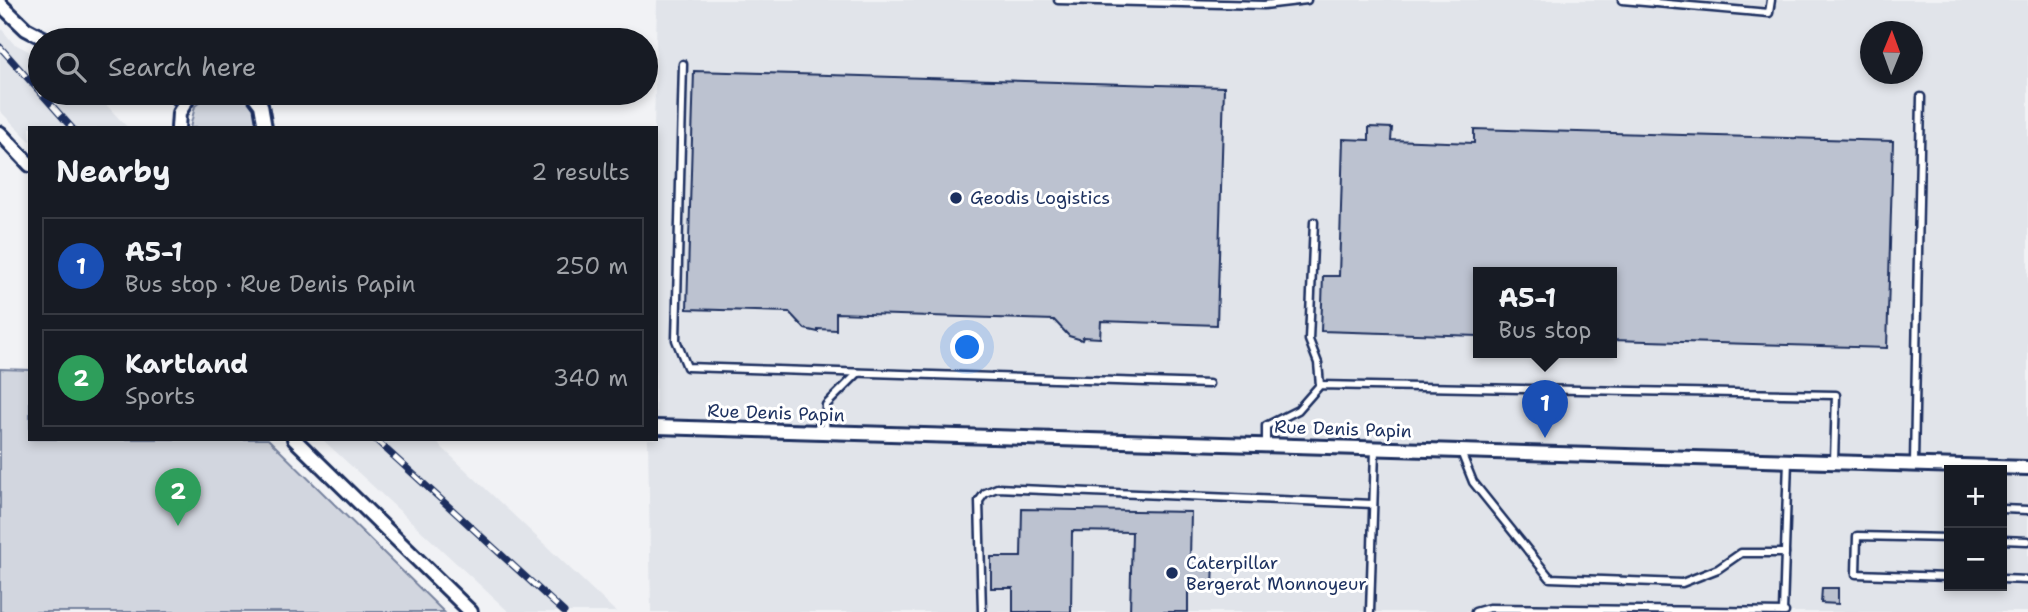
<!DOCTYPE html>
<html lang="en">
<head>
<meta charset="utf-8">
<style>
	body { margin:0; font-family:"Shantell Sans",sans-serif; background:#242831; color:#f1f3f6 }
	.controls { position:absolute; right:21px; bottom:21px; display:grid; overflow:hidden; border-radius:0px; box-shadow:0 4px 10px #0003 }
	.controls button { width:63px; height:63px; display:grid; place-items:center; padding:0; border:0; border-bottom:2px solid #363941; background:#171b24; color:#f1f3f6; font:35px sans-serif }
	.compass { position:absolute; left:1860px; top:21px; width:63px; height:63px; border-radius:50%; background:#171b24; box-shadow:0 4px 10px #0003; rotate:1deg }
	.you { position:absolute; left:968px; top:348px; width:24px; height:24px; margin:-18px; border:5px solid #fff; border-radius:50%; background:#1a73e8; box-shadow:0 0 0 10px #1a73e833 }
	.badge { display:grid; place-items:center; width:46px; height:46px; border-radius:50%; background:#1a73e8; color:#fff; font-size:23px; font-weight:700 }
	.pin { position:absolute; translate:-50% -58px; filter:drop-shadow(0 2px 4px #0008) }
	.pin::after { content:''; position:absolute; top:37px; width:24px; height:21px; background:inherit; clip-path:polygon(0 0,100% 0,50% 100%) }
	.popup { position:absolute; left:1473px; top:267px; width:144px; height:91px; box-sizing:border-box; display:grid; place-content:center; border-radius:0px; background:#171b24; filter:drop-shadow(0 2px 5px #0005); font-size:23px; white-space:nowrap; color:#9ea1a6 }
	.popup b { font-size:26px; color:#f1f3f6 }
	.popup::after { content:''; position:absolute; left:50%; top:100%; margin-left:-14px; border:14px solid transparent; border-top-color:#171b24 }
	.list { margin:0; padding:0; list-style:none }
	h2 { display:flex; justify-content:space-between; align-items:center; height:91px; margin:0; padding:0 28px; font-size:30px }
	h2 small { font-size:23px; font-weight:400; color:#9ea1a6 }
	.list li { display:grid; grid-template-columns:46px 1fr auto; gap:21px; align-items:center; box-sizing:border-box; height:98px; margin:0 14px 14px; padding:0 14px; border:2px solid #363941; border-radius:0px }
	.list b { display:block; font-size:26px; white-space:nowrap }
	.list p { margin:0; font-size:23px; white-space:nowrap; color:#9ea1a6 }
	.list em { font-size:23px; font-style:normal; color:#9ea1a6 }
	.icon { flex:none; width:38px; height:38px; fill:none; stroke:currentColor; stroke-width:2; stroke-linecap:round; stroke-linejoin:round }
	.map { position:relative; flex:none; width:2028px; height:612px; overflow:hidden }
	.search { position:absolute; background:#171b24; box-shadow:0 4px 10px #0003; left:28px; top:28px; width:630px; height:77px; display:flex; align-items:center; gap:18px; box-sizing:border-box; padding:0 24px; border-radius:38px; color:#9ea1a6; font-size:26px }
	.panel { position:absolute; background:#171b24; box-shadow:0 4px 10px #0003; left:28px; top:126px; width:630px; height:315px; border-radius:0px }
	.map>svg:first-child { display:block }
</style>
</head>
<body>
<div class="map">
<svg width="2028" height="612" viewBox="0 0 2028 612">
	<rect width="100%" height="100%" fill="#f1f2f5"/>
	<filter id="ink" filterUnits="userSpaceOnUse"><feTurbulence type="fractalNoise" baseFrequency=".0143" numOctaves="2"/><feDisplacementMap in="SourceGraphic" scale="14" xChannelSelector="R" yChannelSelector="G"/><feConvolveMatrix kernelMatrix="1 2 1 2 8 2 1 2 1" color-interpolation-filters="sRGB"/></filter>
	<g filter="url(#ink)">
		<g fill="#e1e4ea" fill-rule="evenodd">
			<path d="M657,0H2028V612H651L648,439H656L654,128ZM1870,32H1912V74H1870ZM1478,272H1612V352H1478ZM1949,470H2002V586H1949Z"/>
			<polygon points="0,27 13,43 40,57 40,93 95,93 128,128 30,128 30,141 0,111"/>
			<polygon points="322,439 433,439 616,612 509,612"/>
		</g>
		<g fill="#d2d6df" stroke="#76829e" stroke-width="2">
			<polygon points="211,93 242,94 254,107 258,128 190,128 195,106"/>
			<polygon points="0,369 30,370 30,439 268,439 444,612 0,612"/>
		</g>
		<g fill="#bcc2d0" stroke="#1b2f5e" stroke-width="2">
			<polygon points="694,71 1224,87 1217,325 1101,321 1100,338 1083,337 1082,340 1069,336 1054,320 836,313 836,330 818,329 818,332 805,329 789,312 687,309"/>
			<polygon points="1369,127 1392,128 1391,140 1474,143 1474,129 1893,141 1887,348 1612,340 1612,272 1479,272 1479,336 1321,331 1323,276 1339,276 1343,139 1369,140"/>
			<polygon points="1022,509 1191,512 1190,559 1214,559 1213,590 1188,589 1188,612 1130,612 1132,532 1072,531 1071,612 1013,612 1013,588 991,588 991,557 1021,557"/>
			<polygon points="1822,588 1838,588 1838,604 1821,603"/>
		</g>
		<g fill="none" stroke-linecap="round" stroke-linejoin="round">
			<defs>
				<g id="lane">
					<polyline points="1058,0 1264,5 1307,0"/>
					<polyline points="1622,0 1769,13 1771,0"/>
					<polyline points="683,64 676,340 687,367 1209,384"/>
					<polyline points="1314,222 1309,340 1318,363 1320,385"/>
					<polyline points="825,432 826,405 858,373"/>
					<polyline points="1266,444 1266,426 1298,410 1320,385 1836,395 1834,461"/>
					<polyline points="1461,452 1473,482 1550,578 1682,583 1718,569 1741,553 1785,553"/>
					<polyline points="1914,463 1921,97"/>
					<polyline points="2002,509 2028,510"/>
					<polyline points="1949,538 1857,536 1856,574 1949,577"/>
					<polyline points="2002,540 2028,541"/>
					<polyline points="2002,579 2028,580"/>
					<polyline points="982,612 979,501 985,493 997,488 1373,504"/>
					<polyline points="1370,612 1375,450"/>
					<polyline points="1475,612 1489,608 1785,612"/>
					<polyline points="1783,612 1788,460"/>
				</g>
				<g id="street">
					<polyline points="0,4 26,29 47,40"/>
					<polyline points="170,93 184,101"/>
					<polyline points="252,93 261,105 265,128"/>
					<polyline points="178,128 179,113 191,93"/>
					<polyline points="0,133 30,165"/>
					<polyline points="656,427 2028,468"/>
					<polyline points="294,439 471,612"/>
				</g>
			</defs>
			<use href="#lane" stroke="#1b2f5e" stroke-width="11"/>
			<use href="#street" stroke="#1b2f5e" stroke-width="18"/>
			<use href="#lane" stroke="#fff" stroke-width="6"/>
			<use href="#street" stroke="#fff" stroke-width="12"/>
			<defs>
				<g id="rail">
					<polyline points="0,47 72,128"/>
					<polyline points="375,439 564,612"/>
				</g>
			</defs>
			<use href="#rail" stroke="#1b2f5e" stroke-width="7"/>
			<use href="#rail" stroke="#fff" stroke-width="4.5" stroke-dasharray="13" stroke-linecap="butt"/>
		</g>
	</g>
	<g fill="#1b2f5e" stroke="#fff" stroke-width="2.5">
		<circle cx="956" cy="198" r="7"/>
		<circle cx="1172" cy="573" r="7"/>
	</g>
	<g text-anchor="middle" dominant-baseline="central" stroke-width="6" stroke-linejoin="round" paint-order="stroke">
		<g font-size="18" fill="#1b2f5e" stroke="#fff" text-anchor="start">
			<text x="970" y="198">Geodis Logistics</text>
			<text x="1186" y="563">Caterpillar<tspan x="1186" dy="21">Bergerat Monnoyeur</tspan></text>
		</g>
		<g font-size="18" fill="#1b2f5e" stroke="#fff">
			<text transform="translate(776 413) rotate(2)">Rue Denis Papin</text>
			<text transform="translate(1343 429) rotate(2)">Rue Denis Papin</text>
		</g>
	</g>
</svg>
<div class="controls">
<button>+</button>
<button>−</button>
</div>
<svg class="compass" viewBox="-18 -18 36 36"><path d="M0-13l5 13h-10z" fill="#e53935"/><path d="M0 13l5-13h-10z" fill="#9ea1a6"/></svg>
<div class="you"></div>
<div class="pin badge" style="left:1545px;top:438px;background:#1a4fb4">1</div>
<div class="popup"><b>A5-1</b>Bus stop</div>
<div class="pin badge" style="left:178px;top:526px;background:#2e9e5b">2</div>
<div class="search"><svg class="icon" aria-label="search" viewBox="0 0 24 24"><circle cx="10" cy="10" r="6"/><path d="M15 15l6 6"/></svg>Search here</div>
<section class="panel">
<h2>Nearby<small>2 results</small></h2>
<ul class="list">
<li><span class="badge" style="background:#1a4fb4">1</span><div><b>A5-1</b><p>Bus stop · Rue Denis Papin</p></div><em>250 m</em></li>
<li><span class="badge" style="background:#2e9e5b">2</span><div><b>Kartland</b><p>Sports</p></div><em>340 m</em></li>
</ul>
</section>
</div>
</body>
</html>
